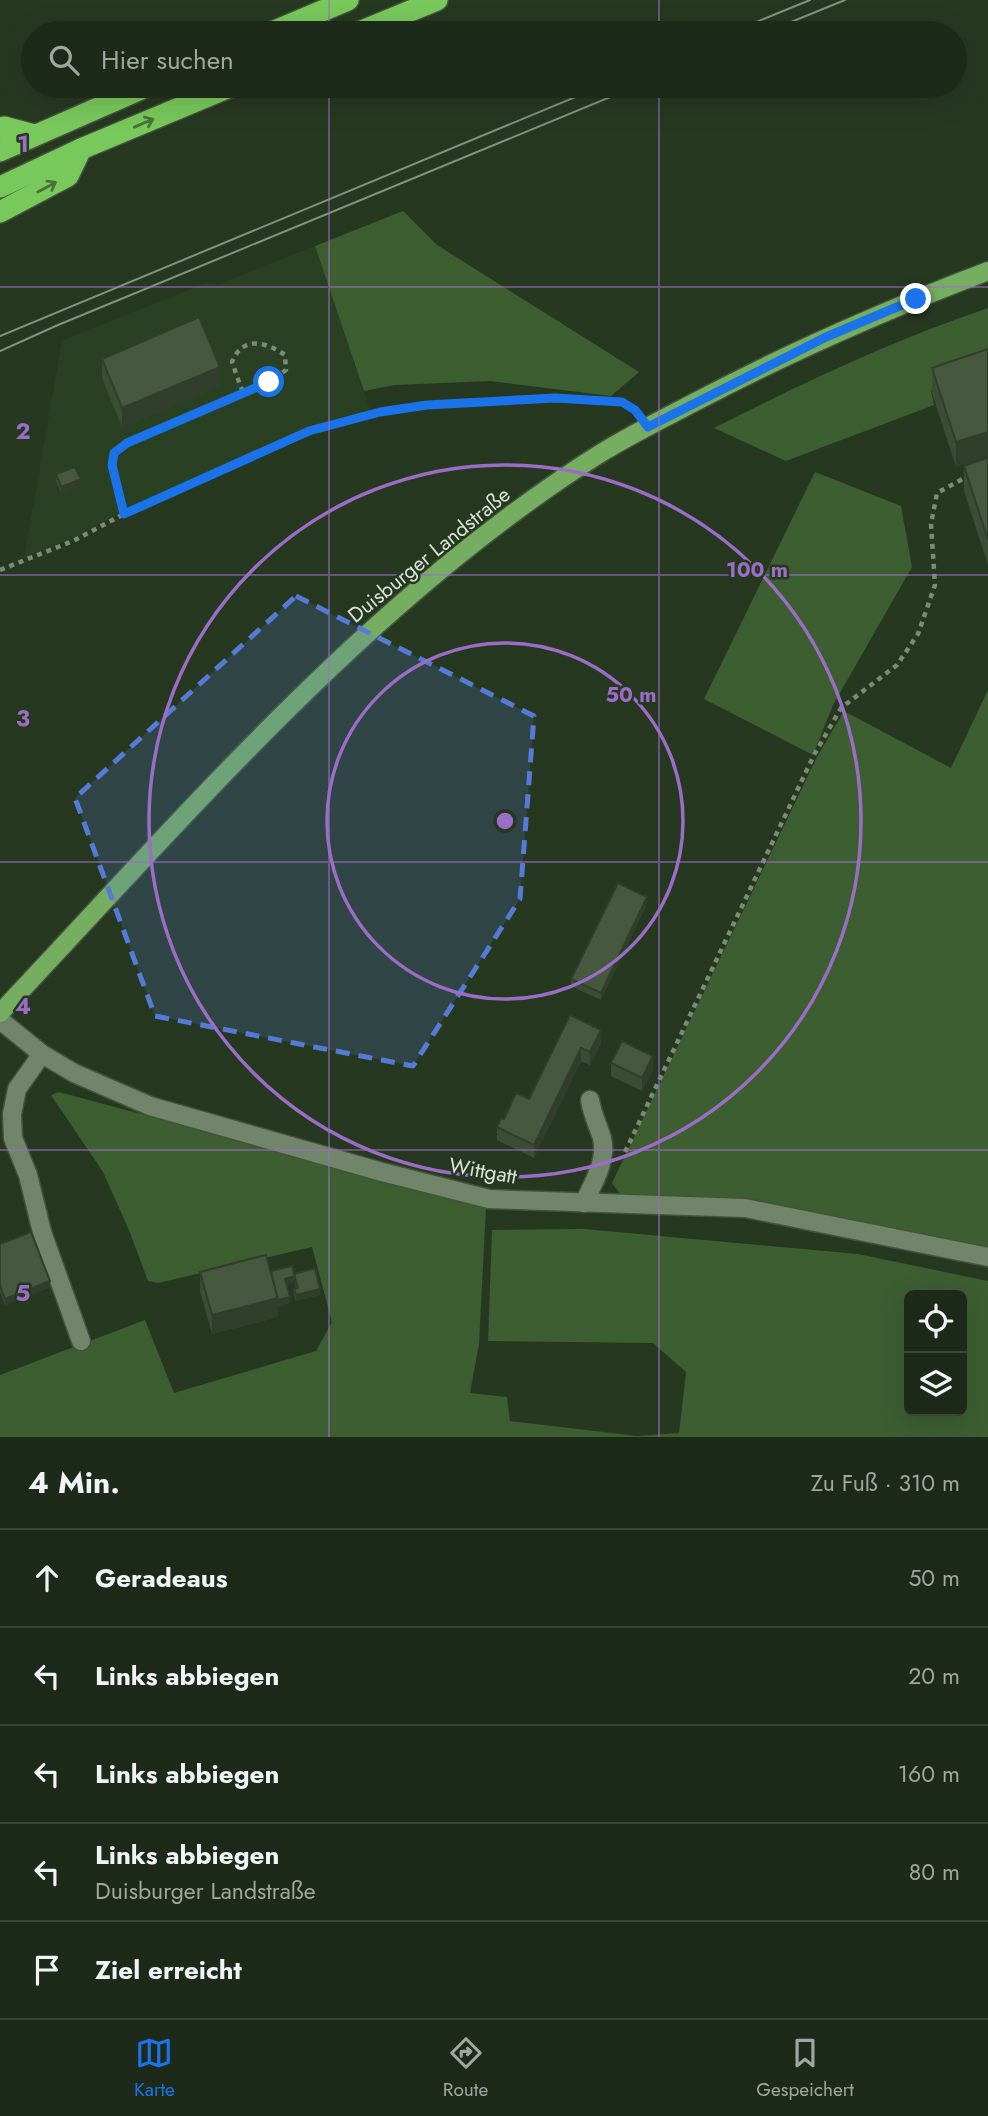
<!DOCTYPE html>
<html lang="de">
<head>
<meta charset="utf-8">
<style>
	body { margin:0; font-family:Jost,sans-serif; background:#253222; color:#f1f3f6 }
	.controls { position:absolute; right:21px; bottom:21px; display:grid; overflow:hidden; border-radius:10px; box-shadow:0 7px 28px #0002 }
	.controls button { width:63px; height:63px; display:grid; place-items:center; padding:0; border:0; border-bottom:2px solid #3b4638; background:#1d2a19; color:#f1f3f6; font:35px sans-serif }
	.stop { position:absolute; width:21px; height:21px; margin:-16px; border:5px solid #1a73e8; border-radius:50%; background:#fff }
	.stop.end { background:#1a73e8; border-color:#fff; box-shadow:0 2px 7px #0008 }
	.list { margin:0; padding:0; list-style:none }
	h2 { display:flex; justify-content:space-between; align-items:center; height:91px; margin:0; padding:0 28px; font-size:30px }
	h2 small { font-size:23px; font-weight:400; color:#a0a7a2 }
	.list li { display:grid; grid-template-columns:46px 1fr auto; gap:21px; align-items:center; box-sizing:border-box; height:98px; padding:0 28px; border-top:2px solid #3b4638 }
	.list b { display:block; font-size:26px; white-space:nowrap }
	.list p { margin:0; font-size:23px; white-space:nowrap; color:#a0a7a2 }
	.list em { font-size:23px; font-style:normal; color:#a0a7a2 }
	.icon { flex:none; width:38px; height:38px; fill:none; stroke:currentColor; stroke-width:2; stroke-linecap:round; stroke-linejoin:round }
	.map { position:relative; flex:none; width:988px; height:1437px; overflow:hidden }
	.search { position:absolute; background:#1d2a19; box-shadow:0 7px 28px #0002; left:21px; right:21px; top:21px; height:77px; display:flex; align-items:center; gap:18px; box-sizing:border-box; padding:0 24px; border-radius:38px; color:#a0a7a2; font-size:26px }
	.sheet { height:581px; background:#1d2a19 }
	nav { display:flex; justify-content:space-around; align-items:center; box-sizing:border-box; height:98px; border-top:2px solid #3b4638; background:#1d2a19; font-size:19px; color:#a0a7a2 }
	nav a { display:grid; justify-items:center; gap:4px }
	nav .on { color:#1a73e8 }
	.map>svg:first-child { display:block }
</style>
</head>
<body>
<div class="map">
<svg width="988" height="1437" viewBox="0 0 988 1437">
	<rect width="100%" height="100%" fill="#273821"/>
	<polygon fill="#2a4023" points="315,246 370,410 310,428 124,512 72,539 24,559 62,341 206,283 220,284"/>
	<g fill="#3c5e31" fill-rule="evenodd">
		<polygon points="403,211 437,245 639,372 611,396 491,381 395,385 364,391 315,246"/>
		<path d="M988,308V373L931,391L934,405L786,461L714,428C803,383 893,340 988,308Z"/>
		<polygon points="815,472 901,506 912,567 833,705 813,755 704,699"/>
		<polygon points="988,690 988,1253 955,1246 625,1200 612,1183 817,757 844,711 951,768"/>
		<path d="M59,1092L486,1207L479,1344L470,1393L507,1397L510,1421L637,1436L679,1433L686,1372L653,1343L488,1341L492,1230L584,1229L858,1254L988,1281V1437H0V1375L145,1320L174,1393L316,1351L332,1322L312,1247L158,1283L148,1281L129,1230L103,1172L51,1095ZM909,1295H962V1411H909Z"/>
	</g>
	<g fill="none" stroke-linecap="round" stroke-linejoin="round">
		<defs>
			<g id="minor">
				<polyline points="0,1020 42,1054 74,1073 150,1106 382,1172 489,1199 745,1208 988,1257"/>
				<polyline points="42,1054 17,1089 12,1114 13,1138 28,1175 42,1232 81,1341"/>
				<path d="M584,1203C592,1185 608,1160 602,1138C598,1125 592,1114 590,1100"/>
			</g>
			<path id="major" d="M0,1013C186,816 370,598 601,453C632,434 664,418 695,402C790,352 888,309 988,271"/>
			<g id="highway">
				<polyline points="270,33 348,0"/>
				<polyline points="357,33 437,0"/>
				<polyline points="0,129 4,127 34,135"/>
				<polyline points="0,151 148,86"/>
				<polyline points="0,187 81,149 232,86"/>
				<polyline points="0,212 68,176 81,149"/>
			</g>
		</defs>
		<use href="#minor" stroke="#44533e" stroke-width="21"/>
		<use href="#major" stroke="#44533e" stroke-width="21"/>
		<use href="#highway" stroke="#44533e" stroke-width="24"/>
		<g stroke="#7c8b77" stroke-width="4.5" stroke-dasharray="5 5" stroke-linecap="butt">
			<path d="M124,514L112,465L114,453L127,443L269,382L286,370L285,355C266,342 243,335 232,362L243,393"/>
			<polyline points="0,570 73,541 124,514 309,431 348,420 380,412 427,405 555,398 622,402 635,410"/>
			<polyline points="625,1152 814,755 841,708 897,665 918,634 935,585 931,524 937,493 968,476"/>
		</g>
		<use href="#minor" stroke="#71856a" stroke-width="18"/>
		<use href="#major" stroke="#75ad61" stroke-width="18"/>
		<use href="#highway" stroke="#78c85b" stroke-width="21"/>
		<g stroke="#84927f" stroke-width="2">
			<polyline points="729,33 810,0"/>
			<polyline points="764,33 845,0"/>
			<polyline points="0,336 602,86"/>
			<polyline points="0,351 58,325 637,86"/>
		</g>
	</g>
	<g fill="#3c4d36">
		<polygon points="988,349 988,456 956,467 932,393 932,368"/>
		<polygon points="102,359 220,386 122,427 102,378"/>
		<polygon points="988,458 988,565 964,491 964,466"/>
		<polygon points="56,474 81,485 61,493 56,481"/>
		<polygon points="647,904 601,1000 571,986 571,979"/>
		<polygon points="570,1015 601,1043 590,1065 581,1061 534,1158 497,1140 497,1127 504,1119 529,1099"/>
		<polygon points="611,1063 653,1069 642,1091 611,1076"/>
		<polygon points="0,1244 50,1287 5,1305 0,1292"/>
		<polygon points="271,1271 294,1274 320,1295 296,1301 294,1295 294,1289 296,1288 295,1282 287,1285 290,1303 278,1307 278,1317 212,1334 200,1291 200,1272"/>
	</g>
	<g fill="#313e2c">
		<polygon points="220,367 220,386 122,427 122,408"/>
		<polygon points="988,432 988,456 956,467 956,442"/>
		<polygon points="81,479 81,485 61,493 61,487"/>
		<polygon points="647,897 647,904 601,1000 601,993"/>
		<polygon points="601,1030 601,1043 590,1065 590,1052"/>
		<polygon points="581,1048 581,1061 534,1158 534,1145"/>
		<polygon points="653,1056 653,1069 642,1091 642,1078"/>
		<polygon points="295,1276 295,1283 285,1286 285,1279"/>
		<polygon points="50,1281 50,1287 5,1305 5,1299"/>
		<polygon points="320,1289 320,1295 296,1301 296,1295"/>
		<polygon points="290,1297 290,1303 278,1307 278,1317 212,1334 212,1315 278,1298"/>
	</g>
	<g fill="#46593f" stroke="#313e2c" stroke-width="2">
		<polygon points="199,317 220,367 122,408 102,359"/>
		<polygon points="988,349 988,432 956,442 932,368"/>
		<polygon points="988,458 988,540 964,466"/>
		<polygon points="75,467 81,479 61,487 56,474"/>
		<polygon points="618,883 647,897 601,993 571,979"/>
		<polygon points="570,1015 601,1030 590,1052 581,1048 534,1145 497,1127 501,1118 504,1119 516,1093 529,1099"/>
		<polygon points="622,1041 653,1056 642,1078 611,1063"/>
		<polygon points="31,1232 50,1281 5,1299 0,1285 0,1244"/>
		<polygon points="266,1255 278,1298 212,1315 200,1272"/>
		<polygon points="292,1266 295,1276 285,1279 290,1297 278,1300 271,1271"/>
		<polygon points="315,1268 320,1289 296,1295 294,1289 298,1288 294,1274"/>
	</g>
	<defs><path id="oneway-shaft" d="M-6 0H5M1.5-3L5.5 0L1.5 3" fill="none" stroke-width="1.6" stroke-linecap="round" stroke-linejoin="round" transform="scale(1.75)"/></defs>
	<g stroke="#477238">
		<use href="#oneway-shaft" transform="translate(144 123) rotate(-23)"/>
		<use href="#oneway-shaft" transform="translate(47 187) rotate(-28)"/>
	</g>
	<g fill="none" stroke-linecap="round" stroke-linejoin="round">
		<polyline stroke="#1a73e8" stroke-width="9" points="269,382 127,443 114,453 112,465 124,514 309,431 380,412 427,405 555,398 622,402 635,410 648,427 826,337 916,299"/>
	</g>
	<path fill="#567bd7" fill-opacity="0.2" stroke="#567bd7" stroke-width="5" stroke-dasharray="14 9" stroke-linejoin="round" d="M296,596L534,716L520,899L413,1066L155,1016L75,798Z"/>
	<path fill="none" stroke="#9c6dc7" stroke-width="2" stroke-opacity="0.55" d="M329,0V33M659,0V33M329,86V1437M659,86V1437M0,287H988M0,575H988M0,862H988M0,1150H988"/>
	<g fill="none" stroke="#9c6dc7" stroke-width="3.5">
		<circle cx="505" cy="821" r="178"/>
		<circle cx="505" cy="821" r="356"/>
	</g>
	<g text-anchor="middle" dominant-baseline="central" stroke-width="5" stroke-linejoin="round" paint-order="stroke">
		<g font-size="21" fill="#dae5d6" stroke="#273821">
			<text transform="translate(429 555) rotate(-39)">Duisburger Landstraße</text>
			<text transform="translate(483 1171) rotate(10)">Wittgatt</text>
		</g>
	</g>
	<g font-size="23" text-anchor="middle" font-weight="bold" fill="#9c6dc7" stroke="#273821" stroke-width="5" stroke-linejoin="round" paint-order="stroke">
		<text x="23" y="152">1</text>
		<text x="23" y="439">2</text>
		<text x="23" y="726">3</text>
		<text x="23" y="1014">4</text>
		<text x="23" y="1301">5</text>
	</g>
	<circle cx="505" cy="821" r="10" fill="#9c6dc7" stroke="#273821" stroke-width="3.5"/>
	<g font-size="21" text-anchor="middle" font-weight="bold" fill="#9c6dc7" stroke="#273821" stroke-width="5" stroke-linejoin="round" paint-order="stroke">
		<text x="757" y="577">100 m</text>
		<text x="631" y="702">50 m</text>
	</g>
</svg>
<div class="controls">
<button><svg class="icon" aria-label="locate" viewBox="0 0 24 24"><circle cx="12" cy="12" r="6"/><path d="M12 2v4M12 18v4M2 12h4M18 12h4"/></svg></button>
<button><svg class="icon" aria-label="layers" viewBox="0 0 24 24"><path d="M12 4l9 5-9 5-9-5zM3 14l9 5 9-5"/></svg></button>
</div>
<div class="stop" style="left:269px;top:382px"></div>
<div class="stop end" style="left:916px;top:299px"></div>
<div class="search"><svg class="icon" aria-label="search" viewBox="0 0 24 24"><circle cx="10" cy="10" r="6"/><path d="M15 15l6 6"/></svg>Hier suchen</div>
</div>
<section class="sheet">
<h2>4 Min.<small>Zu Fuß · 310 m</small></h2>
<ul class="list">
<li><svg class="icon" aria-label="ahead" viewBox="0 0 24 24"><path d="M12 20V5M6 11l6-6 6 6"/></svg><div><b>Geradeaus</b></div><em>50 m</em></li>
<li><svg class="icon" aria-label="left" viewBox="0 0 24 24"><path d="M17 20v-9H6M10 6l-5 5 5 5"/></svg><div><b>Links abbiegen</b></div><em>20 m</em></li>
<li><svg class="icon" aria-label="left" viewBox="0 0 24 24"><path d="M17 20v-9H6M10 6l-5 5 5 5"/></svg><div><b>Links abbiegen</b></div><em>160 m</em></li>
<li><svg class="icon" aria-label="left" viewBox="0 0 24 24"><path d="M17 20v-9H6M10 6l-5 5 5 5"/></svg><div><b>Links abbiegen</b><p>Duisburger Landstraße</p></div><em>80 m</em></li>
<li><svg class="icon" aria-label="arrive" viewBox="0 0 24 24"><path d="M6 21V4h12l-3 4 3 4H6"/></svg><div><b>Ziel erreicht</b></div></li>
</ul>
</section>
<nav>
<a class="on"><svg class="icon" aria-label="map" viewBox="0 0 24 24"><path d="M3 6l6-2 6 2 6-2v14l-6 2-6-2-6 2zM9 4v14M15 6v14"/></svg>Karte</a>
<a><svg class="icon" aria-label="directions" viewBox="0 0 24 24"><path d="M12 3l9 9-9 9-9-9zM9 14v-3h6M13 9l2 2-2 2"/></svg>Route</a>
<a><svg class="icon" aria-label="saved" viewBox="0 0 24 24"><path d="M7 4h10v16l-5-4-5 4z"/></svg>Gespeichert</a>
</nav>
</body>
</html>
